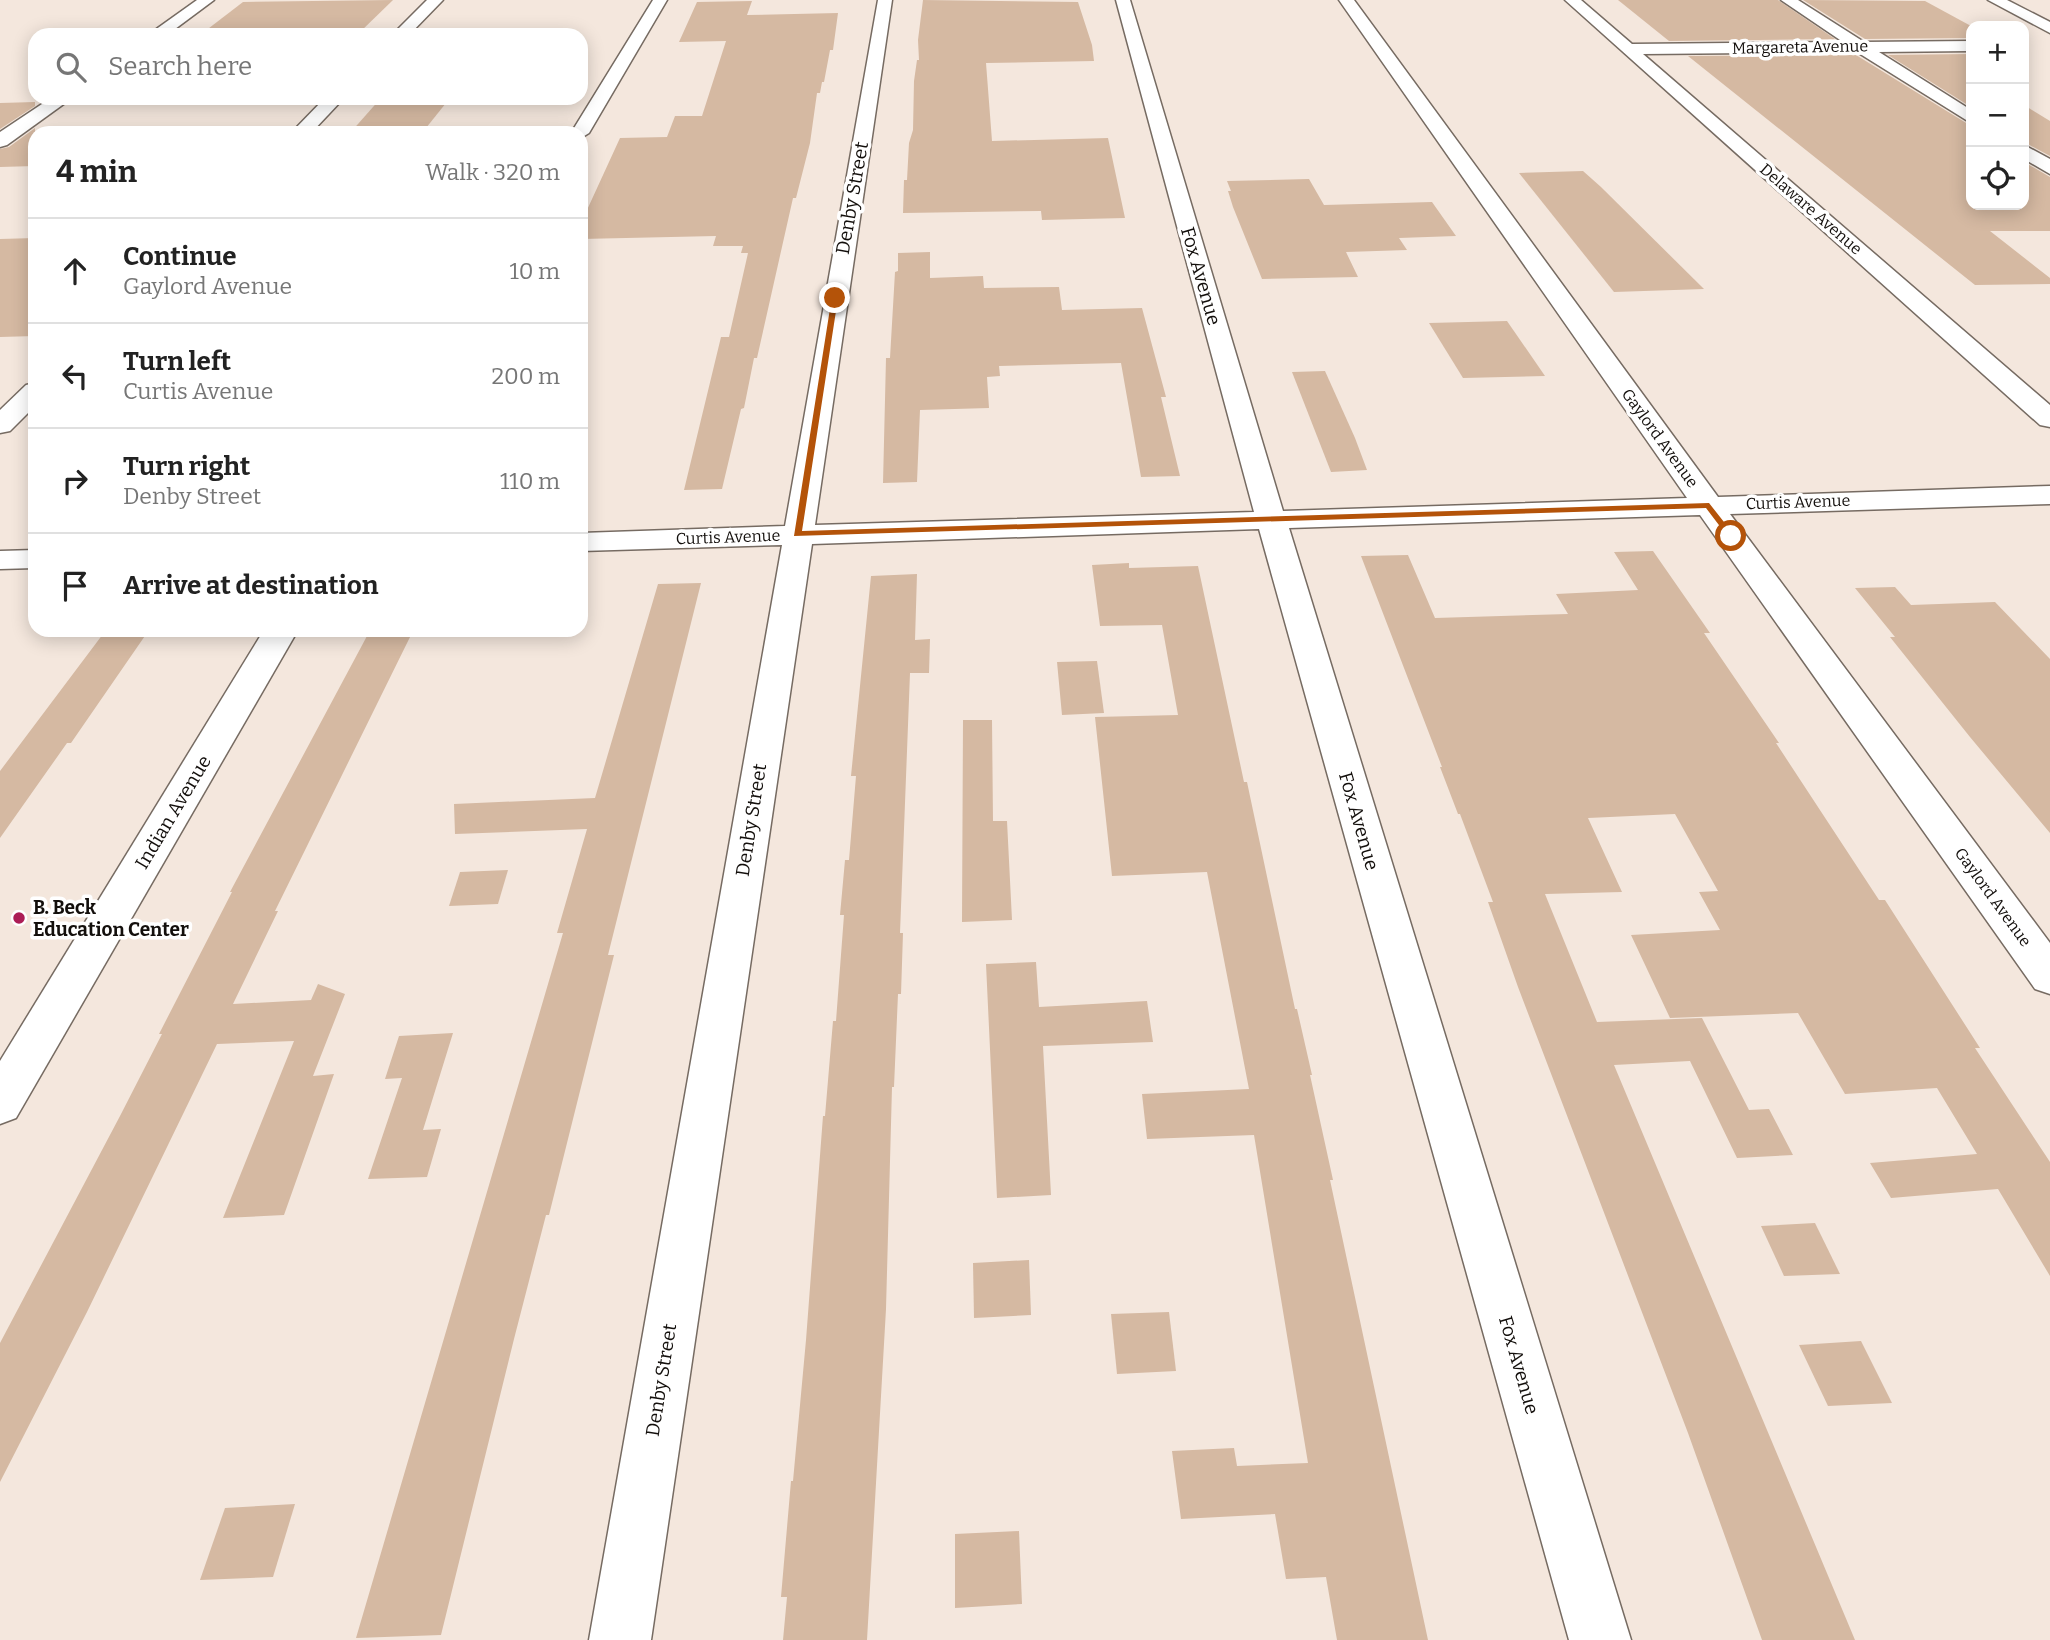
<!DOCTYPE html>
<html lang="en">
<head>
<meta charset="utf-8">
<style>
	body { margin:0; font-family:Bitter,serif; background:#f2f2f2; color:#222 }
	.controls { position:absolute; right:21px; top:21px; display:grid; overflow:hidden; border-radius:14px; box-shadow:0 4px 18px #0003 }
	.controls button { width:63px; height:63px; display:grid; place-items:center; padding:0; border:0; border-bottom:2px solid #e0e0e0; background:#fff; color:#222; font:35px sans-serif }
	.stop { position:absolute; width:21px; height:21px; margin:-16px; border:5px solid #b45309; border-radius:50%; background:#fff }
	.stop.end { background:#b45309; border-color:#fff; box-shadow:0 2px 7px #0008 }
	.list { margin:0; padding:0; list-style:none }
	h2 { display:flex; justify-content:space-between; align-items:center; height:91px; margin:0; padding:0 28px; font-size:30px }
	h2 small { font-size:23px; font-weight:400; color:#767676 }
	.list li { display:grid; grid-template-columns:46px 1fr auto; gap:21px; align-items:center; box-sizing:border-box; height:105px; padding:0 28px; border-top:2px solid #e0e0e0 }
	.list b { display:block; font-size:26px; white-space:nowrap }
	.list p { margin:0; font-size:23px; white-space:nowrap; color:#767676 }
	.list em { font-size:23px; font-style:normal; color:#767676 }
	.icon { flex:none; width:38px; height:38px; fill:none; stroke:currentColor; stroke-width:2; stroke-linecap:round; stroke-linejoin:round }
	.map { position:relative; flex:none; width:2050px; height:1640px; overflow:hidden }
	.search { position:absolute; background:#fff; box-shadow:0 4px 18px #0003; left:28px; top:28px; width:560px; height:77px; display:flex; align-items:center; gap:18px; box-sizing:border-box; padding:0 24px; border-radius:21px; color:#767676; font-size:26px }
	.panel { position:absolute; background:#fff; box-shadow:0 4px 18px #0003; left:28px; top:126px; width:560px; height:511px; border-radius:21px }
	.map>svg:first-child { display:block }
</style>
</head>
<body>
<div class="map">
<svg width="2050" height="1640" viewBox="0 0 2050 1640">
	<rect width="100%" height="100%" fill="#f4e7dd"/>
	<g fill="#d5b9a2">
		<polygon points="393,0 357,35 200,35 243,2"/>
		<polygon points="923,0 1078,2 1092,45 1094,61 986,63 992,141 1108,138 1125,218 1042,220 1041,211 903,213 904,180 907,180 909,143 913,130 914,81 917,60 919,60 918,40"/>
		<polygon points="1618,0 1778,0 1835,39 1669,41"/>
		<polygon points="1803,0 1925,1 1971,26 1971,38 1865,39"/>
		<polygon points="752,1 747,15 838,13 833,50 830,50 824,82 822,82 820,93 817,93 810,143 796,198 793,198 757,358 754,358 744,408 741,409 722,489 684,490 721,337 729,337 748,253 741,253 743,246 713,246 716,236 581,239 581,223 620,138 667,137 675,116 702,116 726,41 679,42 697,2"/>
		<polygon points="1971,54 1971,107 1888,55"/>
		<polygon points="1856,55 1971,126 1971,205 2024,205 2024,162 2050,177 2050,231 1990,231 2050,278 2050,284 1975,285 1688,56"/>
		<polygon points="381,98 450,98 422,133 350,133"/>
		<polygon points="35,102 35,106 0,129 0,103"/>
		<polygon points="2024,105 2050,121 2050,156 2024,142"/>
		<polygon points="35,128 35,166 0,167 0,149 9,147"/>
		<polygon points="1583,171 1601,187 1704,289 1614,292 1519,173"/>
		<polygon points="1309,179 1324,205 1432,202 1456,236 1399,238 1407,250 1346,252 1358,277 1262,279 1233,207 1228,191 1231,191 1227,181"/>
		<polygon points="35,238 35,336 0,337 0,239"/>
		<polygon points="930,252 930,278 983,276 984,288 1059,287 1062,310 1142,308 1166,397 1161,397 1180,476 1141,477 1121,363 999,366 1000,376 987,377 989,408 920,410 917,482 883,483 886,358 890,358 895,272 898,271 898,253"/>
		<polygon points="1507,321 1545,376 1463,378 1429,323"/>
		<polygon points="1325,371 1355,438 1367,470 1331,472 1292,372"/>
		<polygon points="1653,551 1710,633 1704,633 1779,743 1776,743 1879,900 1885,900 1980,1048 1975,1048 2050,1162 2050,1276 1998,1189 1891,1198 1870,1163 1977,1154 1937,1088 1845,1094 1798,1013 1670,1018 1631,935 1720,930 1699,892 1718,891 1675,814 1588,818 1622,892 1545,894 1597,1022 1702,1018 1749,1110 1769,1109 1793,1155 1737,1158 1690,1061 1614,1065 1855,1640 1762,1640 1688,1433 1518,987 1488,902 1493,902 1460,814 1458,814 1440,767 1442,767 1361,556 1408,555 1435,618 1568,614 1556,594 1638,590 1614,552"/>
		<polygon points="1129,563 1129,568 1198,566 1244,782 1247,782 1295,1009 1297,1009 1312,1075 1310,1075 1333,1180 1330,1180 1428,1640 1337,1640 1326,1577 1286,1579 1275,1514 1181,1519 1172,1451 1234,1448 1237,1466 1308,1463 1254,1135 1147,1139 1142,1094 1249,1089 1207,872 1112,876 1095,717 1178,715 1162,625 1100,626 1092,565"/>
		<polygon points="917,574 915,640 930,639 929,673 910,673 900,933 903,933 901,994 898,994 894,1087 892,1087 886,1309 867,1640 783,1640 787,1597 781,1597 791,1481 793,1481 806,1340 823,1116 825,1116 833,1021 836,1021 844,915 840,915 845,860 849,860 856,776 851,776 871,576"/>
		<polygon points="701,583 608,955 614,955 549,1215 546,1215 514,1339 441,1635 356,1638 563,933 557,933 587,829 455,834 454,804 595,798 658,584"/>
		<polygon points="1895,587 1911,605 1995,602 2050,659 2050,833 1970,737 1890,637 1895,637 1855,588"/>
		<polygon points="106,630 149,630 71,743 67,743 0,838 0,771"/>
		<polygon points="411,635 275,911 278,911 233,1004 311,1000 318,984 345,994 313,1076 334,1074 284,1215 223,1218 294,1041 217,1044 87,1312 0,1482 0,1343 120,1116 162,1034 159,1034 232,892 230,892 367,636"/>
		<polygon points="1097,661 1104,713 1062,715 1057,662"/>
		<polygon points="963,720 992,720 993,821 1007,821 1012,920 962,922"/>
		<polygon points="508,870 498,904 449,906 460,872"/>
		<polygon points="1036,962 1039,1007 1147,1001 1153,1042 1043,1046 1051,1195 997,1198 986,964"/>
		<polygon points="453,1033 423,1130 441,1129 427,1177 368,1179 402,1078 385,1079 399,1036"/>
		<polygon points="1815,1223 1840,1274 1784,1276 1761,1226"/>
		<polygon points="1029,1260 1031,1315 974,1318 973,1263"/>
		<polygon points="1169,1312 1176,1371 1117,1374 1111,1314"/>
		<polygon points="1861,1341 1892,1403 1828,1406 1799,1345"/>
		<polygon points="295,1504 273,1577 200,1580 225,1508"/>
		<polygon points="1019,1531 1022,1604 955,1608 955,1534"/>
	</g>
	<g fill="none" stroke-linecap="round" stroke-linejoin="round">
		<defs>
			<g id="minor">
				<polygon points="197,0 214,0 167,35 148,35"/>
				<polygon points="427,0 443,0 409,35 392,35"/>
				<polygon points="653,0 667,0 589,133 581,138 581,133 571,133"/>
				<polygon points="878,0 892,0 815,525 1254,512 1116,0 1130,0 1283,511 1687,498 1339,0 1354,0 1718,497 2050,486 2050,504 1730,514 2050,943 2050,994 2035,989 1700,515 1289,528 1631,1640 1569,1640 1259,529 812,544 651,1640 589,1640 782,545 581,551 581,533 785,526"/>
				<polygon points="1565,0 1581,0 1632,44 1843,42 1781,0 1798,0 1864,42 1971,41 1971,51 1879,52 1971,110 1971,123 1857,52 1643,54 2050,405 2050,427 2040,425"/>
				<polygon points="1988,0 2007,0 2050,22 2050,33"/>
				<polygon points="51,98 72,98 7,145 0,147 0,132"/>
				<polygon points="325,98 344,98 311,133 291,133"/>
				<polygon points="2024,145 2050,159 2050,174 2024,159"/>
				<polygon points="35,383 35,406 10,431 0,433 0,410 26,385"/>
				<polygon points="35,550 35,568 0,569 0,551"/>
				<polygon points="264,630 298,630 16,1118 0,1124 0,1061"/>
			</g>
		</defs>
		<use href="#minor" stroke="#766b62" stroke-width="3"/>
		<use href="#minor" fill="#fff" fill-rule="evenodd"/>
	</g>
	<polygon fill="#b45309" points="832,296 838,298 802,531 1709,503 1735,536 1728,537 1706,508 794,536"/>
	<circle fill="#ac1d56" stroke="#fff" stroke-width="2.5" cx="19" cy="918" r="7"/>
	<g text-anchor="middle" dominant-baseline="central" stroke-width="7" stroke-linejoin="round" paint-order="stroke">
		<g font-size="16" fill="#130f0c" stroke="#fff">
			<text transform="translate(1800 47) rotate(-1)">Margareta Avenue</text>
			<text transform="translate(1811 209) rotate(41)">Delaware Avenue</text>
			<text transform="translate(1660 438) rotate(54)">Gaylord Avenue</text>
			<text transform="translate(1798 502) rotate(-2)">Curtis Avenue</text>
			<text transform="translate(728 537) rotate(-2)">Curtis Avenue</text>
			<text transform="translate(1993 897) rotate(54)">Gaylord Avenue</text>
		</g>
		<g font-size="19" fill="#130f0c" stroke="#fff">
			<text transform="translate(852 198) rotate(-80)">Denby Street</text>
			<text transform="translate(1201 276) rotate(74)">Fox Avenue</text>
			<text transform="translate(173 812) rotate(-59)">Indian Avenue</text>
			<text transform="translate(751 820) rotate(-81)">Denby Street</text>
			<text transform="translate(1359 821) rotate(74)">Fox Avenue</text>
			<text transform="translate(1519 1365) rotate(74)">Fox Avenue</text>
			<text transform="translate(661 1380) rotate(-81)">Denby Street</text>
		</g>
		<g font-size="19" font-weight="bold" fill="#130f0c" stroke="#fff" text-anchor="start">
			<text x="33" y="907">B. Beck<tspan x="33" dy="22">Education Center</tspan></text>
		</g>
	</g>
</svg>
<div class="controls">
<button>+</button>
<button>−</button>
<button><svg class="icon" aria-label="locate" viewBox="0 0 24 24"><circle cx="12" cy="12" r="6"/><path d="M12 2v4M12 18v4M2 12h4M18 12h4"/></svg></button>
</div>
<div class="stop" style="left:1731px;top:536px"></div>
<div class="stop end" style="left:835px;top:298px"></div>
<div class="search"><svg class="icon" aria-label="search" viewBox="0 0 24 24"><circle cx="10" cy="10" r="6"/><path d="M15 15l6 6"/></svg>Search here</div>
<section class="panel">
<h2>4 min<small>Walk · 320 m</small></h2>
<ul class="list">
<li><svg class="icon" aria-label="ahead" viewBox="0 0 24 24"><path d="M12 20V5M6 11l6-6 6 6"/></svg><div><b>Continue</b><p>Gaylord Avenue</p></div><em>10 m</em></li>
<li><svg class="icon" aria-label="left" viewBox="0 0 24 24"><path d="M17 20v-9H6M10 6l-5 5 5 5"/></svg><div><b>Turn left</b><p>Curtis Avenue</p></div><em>200 m</em></li>
<li><svg class="icon" aria-label="right" viewBox="0 0 24 24"><path d="M7 20v-9h11M14 6l5 5-5 5"/></svg><div><b>Turn right</b><p>Denby Street</p></div><em>110 m</em></li>
<li><svg class="icon" aria-label="arrive" viewBox="0 0 24 24"><path d="M6 21V4h12l-3 4 3 4H6"/></svg><div><b>Arrive at destination</b></div></li>
</ul>
</section>
</div>
</body>
</html>
